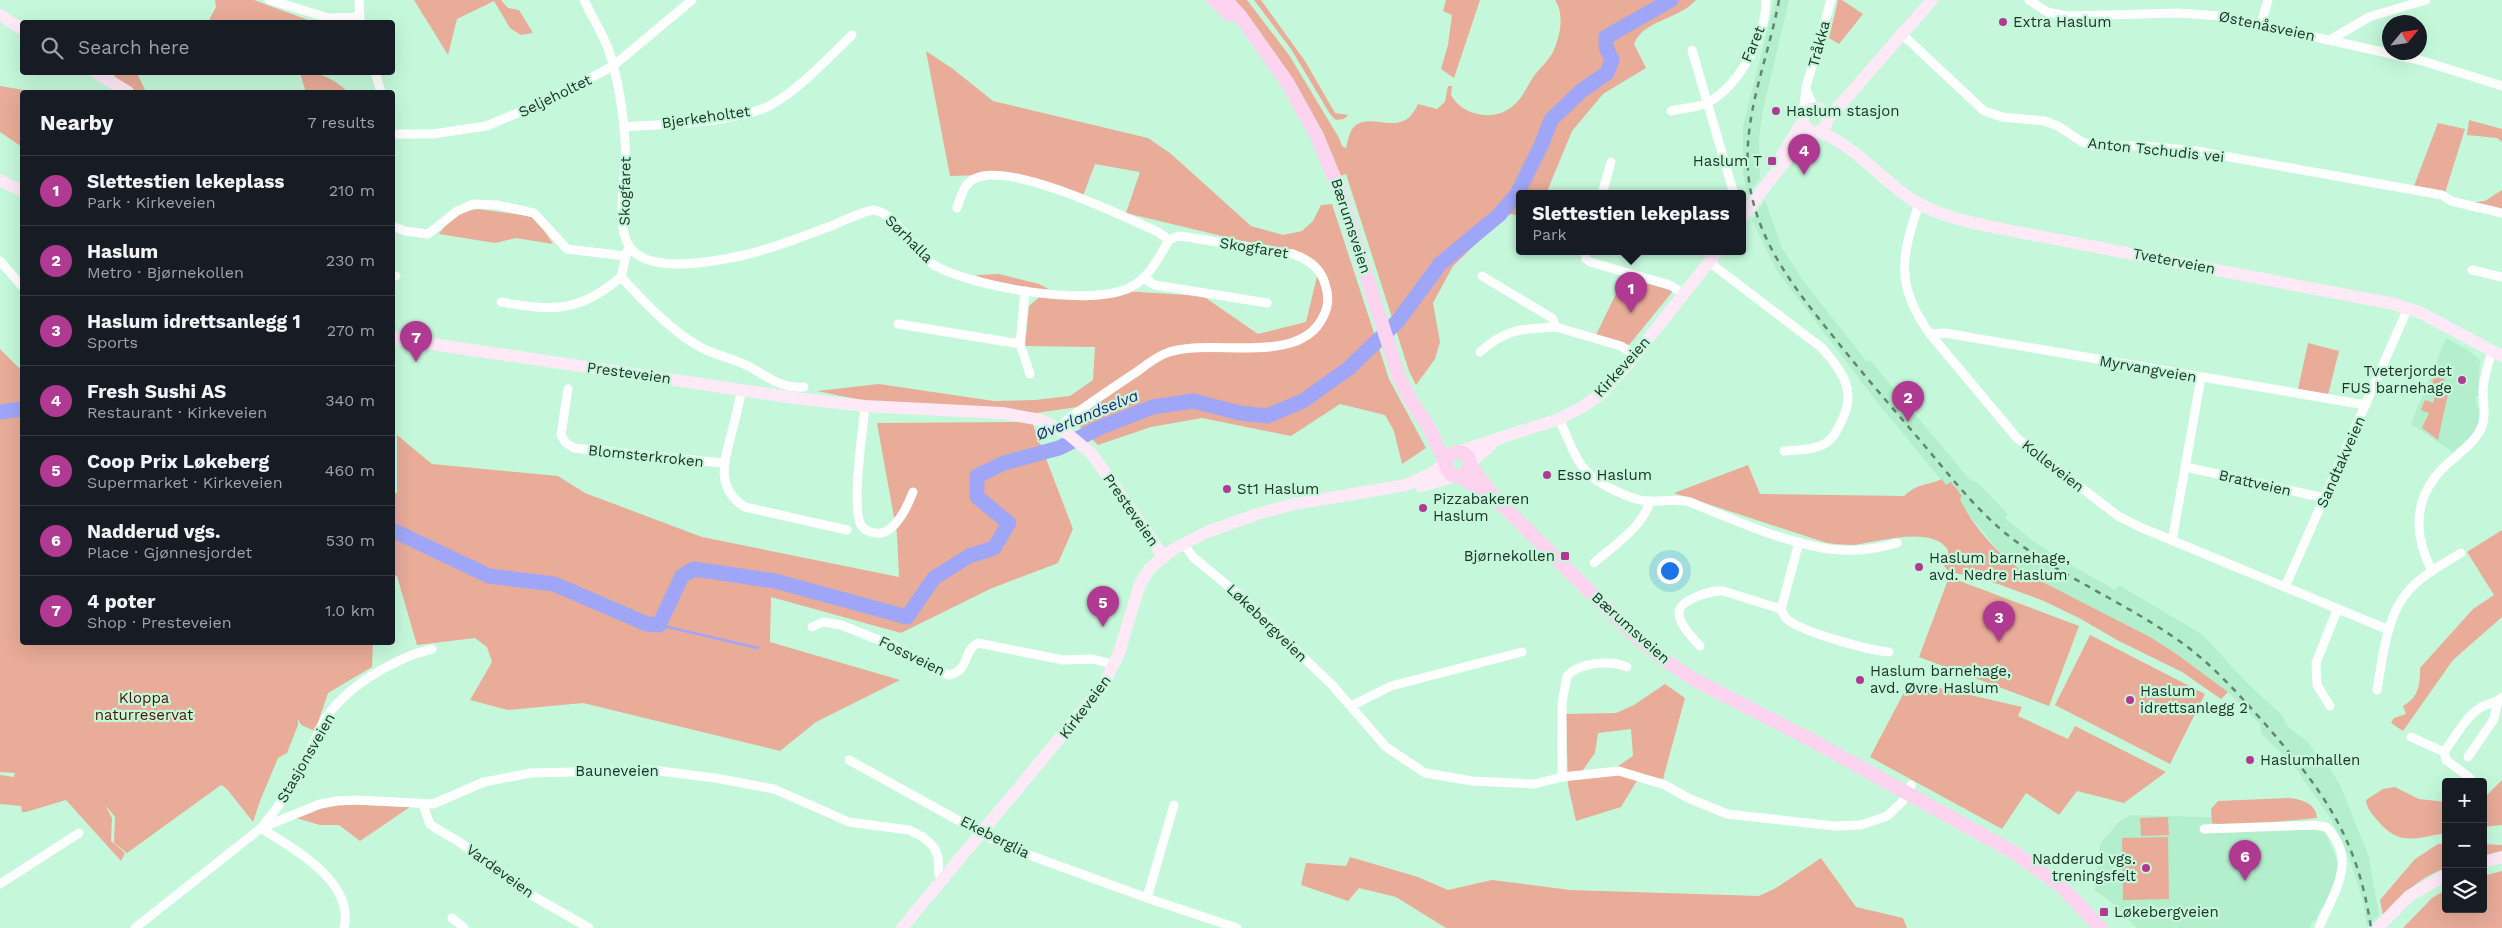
<!DOCTYPE html>
<html lang="en">
<head>
<meta charset="utf-8">
<style>
	body { margin:0; font-family:"Work Sans",sans-serif; background:#242831; color:#f1f3f6 }
	.controls { position:absolute; right:15px; bottom:15px; display:grid; overflow:hidden; border-radius:5px; box-shadow:0 5px 20px #0002 }
	.controls button { width:45px; height:45px; display:grid; place-items:center; padding:0; border:0; border-bottom:1px solid #363941; background:#171b24; color:#f1f3f6; font:25px sans-serif }
	.compass { position:absolute; left:2382px; top:15px; width:45px; height:45px; border-radius:50%; background:#171b24; box-shadow:0 5px 20px #0002; rotate:61deg }
	.you { position:absolute; left:1669px; top:570px; width:18px; height:18px; margin:-12px; border:4px solid #fff; border-radius:50%; background:#1a73e8; box-shadow:0 0 0 8px #1a73e833 }
	.badge { display:grid; place-items:center; width:32px; height:32px; border-radius:50%; background:#b03a92; color:#fff; font-size:16px; font-weight:700 }
	.pin { position:absolute; translate:-50% -41px; filter:drop-shadow(0 1px 2px #0008) }
	.pin::after { content:''; position:absolute; top:26px; width:18px; height:15px; background:inherit; clip-path:polygon(0 0,100% 0,50% 100%) }
	.popup { position:absolute; left:1516px; top:190px; width:230px; height:65px; box-sizing:border-box; display:grid; place-content:center; border-radius:5px; background:#171b24; filter:drop-shadow(0 1px 4px #0005); font-size:16px; white-space:nowrap; color:#9ea1a6 }
	.popup b { font-size:19px; color:#f1f3f6 }
	.popup::after { content:''; position:absolute; left:50%; top:100%; margin-left:-10px; border:10px solid transparent; border-top-color:#171b24 }
	.list { margin:0; padding:0; list-style:none }
	h2 { display:flex; justify-content:space-between; align-items:center; height:65px; margin:0; padding:0 20px; font-size:21px }
	h2 small { font-size:16px; font-weight:400; color:#9ea1a6 }
	.list li { display:grid; grid-template-columns:32px 1fr auto; gap:15px; align-items:center; box-sizing:border-box; height:70px; padding:0 20px; border-top:1px solid #363941 }
	.list b { display:block; font-size:19px; white-space:nowrap }
	.list p { margin:0; font-size:16px; white-space:nowrap; color:#9ea1a6 }
	.list em { font-size:16px; font-style:normal; color:#9ea1a6 }
	.icon { flex:none; width:28px; height:28px; fill:none; stroke:currentColor; stroke-width:2; stroke-linecap:round; stroke-linejoin:round }
	.map { position:relative; flex:none; width:2502px; height:928px; overflow:hidden }
	.search { position:absolute; background:#171b24; box-shadow:0 5px 20px #0002; left:20px; top:20px; width:375px; height:55px; display:flex; align-items:center; gap:12px; box-sizing:border-box; padding:0 18px; border-radius:5px; color:#9ea1a6; font-size:19px }
	.panel { position:absolute; background:#171b24; box-shadow:0 5px 20px #0002; left:20px; top:90px; width:375px; height:555px; border-radius:5px }
	.map>svg:first-child { display:block }
</style>
</head>
<body>
<div class="map">
<svg width="2502" height="928" viewBox="0 0 2502 928">
	<rect width="100%" height="100%" fill="#c5f8db"/>
	<g fill="#b3efcd">
		<polygon points="1775,0 1789,0 1762,115 1759,139 1760,179 1747,194 1743,173 1743,126"/>
		<polygon points="1765,200 1782,248 1805,283 1867,362 1870,360 1970,480 1977,482 2008,514 2005,518 2033,541 2073,566 2115,590 2119,585 2203,635 2247,683 2282,715 2288,727 2307,741 2322,762 2324,759 2340,785 2369,857 2379,915 2367,927 2363,902 2349,857 2331,819 2297,770 2261,733 2260,724 2231,695 2175,653 2138,631 2027,574 2001,554 1966,511 1960,498 1962,496 1946,486 1877,402 1777,271 1752,220"/>
		<polygon points="2446,338 2468,350 2480,360 2478,396 2476,396 2477,407 2480,408 2479,423 2470,437 2453,452 2411,424"/>
		<polygon points="2130,815 2318,820 2322,823 2338,863 2332,895 2320,910 2316,920 2312,921 2310,928 2136,928 2113,903 2094,890 2100,844 2119,822"/>
	</g>
	<g fill="#e8ac98" fill-rule="evenodd">
		<polygon points="215,0 254,0 308,20 308,22 208,22 216,7"/>
		<polygon points="414,0 501,0 508,8 519,10 533,33 521,35 510,28 494,1 457,19 448,55"/>
		<path d="M1230,0H1247L1289,55L1339,138L1342,146L1346,148C1348,141 1349,131 1355,126C1372,111 1403,140 1418,104L1437,109L1445,102L1448,86H1452L1451,95C1463,117 1496,122 1514,105C1523,97 1527,86 1534,76C1540,68 1548,61 1553,52C1560,37 1565,15 1555,0H1696C1678,20 1643,20 1634,44L1646,68L1603,94L1572,131L1546,194H1520V215L1507,214L1453,266L1433,303L1440,342L1435,359L1416,385L1409,371L1346,174L1340,176L1286,70L1263,38Z"/>
		<polygon points="1254,0 1261,0 1305,61 1335,113 1348,115 1344,119 1336,120 1330,114 1291,49"/>
		<polygon points="1446,0 1480,0 1454,78 1441,69 1448,45 1452,15 1443,11"/>
		<polygon points="1838,0 1842,0 1863,14 1839,44 1829,38"/>
		<polygon points="926,51 953,69 993,101 1148,138 1170,153 1251,226 1283,235 1302,231 1313,221 1321,205 1332,204 1389,379 1426,448 1402,464 1394,431 1385,415 1340,404 1291,436 1202,418 1151,427 1098,445 1078,425 1084,406 1036,413 876,403 817,391 879,384 994,401 1035,400 1070,396 1093,380 1095,347 1025,346 1029,306 1043,294 1122,291 1203,296 1258,334 1306,322 1318,272 1306,256 1126,213 1140,172 1095,164 1083,196 984,175 950,176"/>
		<polygon points="117,73 137,73 146,92 136,92 114,77"/>
		<path d="M300,73C319,72 331,77 345,89L344,92H302L305,89Z"/>
		<polygon points="0,86 35,92 22,92 22,147 0,132"/>
		<polygon points="2469,120 2502,129 2502,142 2497,138 2467,135"/>
		<polygon points="2438,123 2465,129 2445,193 2414,186"/>
		<polygon points="2502,190 2502,209 2468,203 2485,201"/>
		<path d="M477,209L531,216L540,224L553,244L516,238L495,243L439,234C449,219 459,213 477,209Z"/>
		<polygon points="999,274 1039,284 1054,292 991,282 976,275"/>
		<polygon points="1624,277 1673,291 1629,345 1596,335"/>
		<polygon points="2308,343 2339,351 2328,395 2298,389"/>
		<polygon points="0,349 22,371 22,642 373,643 372,667 328,693 315,731 301,725 298,719 298,725 287,753 278,758 260,801 253,822 227,789 221,785 127,853 114,843 115,817 105,805 112,818 111,841 125,853 121,861 66,800 26,812 22,812 21,806 0,804 0,775 14,777 15,773 0,772"/>
		<polygon points="2437,374 2443,375 2448,394 2438,440 2422,428 2429,413 2421,410 2425,400 2433,403 2437,390 2431,387 2434,377"/>
		<polygon points="1032,422 1073,529 1058,563 990,589 901,633 771,597 770,642 900,680 816,722 780,751 583,703 508,710 470,700 492,662 487,647 475,638 417,645 397,576 393,576 392,494 397,493 397,435 432,464 558,476 585,493 702,537 899,577 897,534 877,423"/>
		<path d="M1748,465L1760,494L1904,496C1918,483 1926,486 1942,479L1946,485L1951,482L1962,496L1960,499C1973,527 2000,557 2027,574L2150,637L2175,653L2228,692L2221,699L2182,672L2117,640L2081,619L2044,601L1998,584L1948,571L1941,562L1948,556V550C1932,525 1879,542 1854,545C1845,545 1836,544 1827,543L1674,493Z"/>
		<path d="M2502,530V617L2453,660L2403,731L2391,723L2394,718L2406,714L2403,706C2419,697 2420,685 2420,668L2473,609L2494,595L2467,552Z"/>
		<polygon points="1949,577 2079,626 2049,706 1919,657"/>
		<polygon points="2090,635 2205,694 2170,764 2055,705"/>
		<polygon points="1910,681 2022,707 2018,716 2068,739 2075,726 2166,772 2124,803 2077,791 2059,815 2026,793 2002,829 1870,757"/>
		<path d="M1665,684L1685,698L1663,779L1641,774L1621,807L1576,821L1568,785L1566,714L1616,713L1634,705ZM1631,729L1633,756L1606,774L1578,777L1595,753L1598,733Z"/>
		<polygon points="2502,780 2502,825 2483,827 2483,799"/>
		<path d="M2395,787L2419,799L2446,802V833C2415,838 2400,847 2377,820C2372,814 2367,809 2366,800L2383,789Z"/>
		<path d="M2291,798C2303,800 2316,804 2317,818L2228,826L2212,823L2211,809L2218,801Z"/>
		<polygon points="339,804 410,807 360,841 339,825 320,825 296,818 320,809"/>
		<polygon points="2168,817 2169,835 2141,836 2140,818"/>
		<polygon points="2168,837 2169,899 2123,900 2122,838"/>
		<path d="M2438,844H2446V868C2420,877 2401,895 2383,915L2380,900L2415,859Z"/>
		<polygon points="2483,844 2502,845 2502,852 2483,857"/>
		<polygon points="1350,857 1418,877 1448,890 1492,880 1570,890 1759,896 1776,888 1821,858 1856,907 1903,918 1907,928 1446,928 1396,897 1359,888 1348,901 1301,885 1306,863 1346,866"/>
		<polygon points="2502,871 2502,928 2403,928 2432,898 2446,890 2446,909 2483,909 2483,876"/>
	</g>
	<g fill="none" stroke-linecap="round" stroke-linejoin="round">
		<polyline stroke="#9fa6f8" stroke-width="2.5" points="659,625 758,648"/>
		<g stroke="#9fa6f8" stroke-width="15">
			<polyline points="0,412 22,409"/>
			<polyline points="392,530 489,576 554,584 647,624 659,625 682,576 694,569 775,581 907,617 934,578 969,556 994,548 1009,523 977,497 977,476 1004,463 1059,448 1101,427 1153,407 1193,401 1240,413 1267,416 1303,401 1349,368 1398,321 1440,264 1499,215 1517,194 1541,146 1551,120 1581,91 1607,73 1612,60 1606,47 1606,37 1671,0"/>
		</g>
		<g stroke="#fff" stroke-width="9">
			<polyline points="269,0 329,18 359,17"/>
			<polyline points="359,0 360,22"/>
			<path d="M584,0C592,17 603,34 609,51C618,79 623,111 625,141C628,169 614,222 629,246C646,273 704,263 730,258C764,252 798,238 831,226C845,220 859,213 873,210C896,212 914,252 934,265C971,287 1092,308 1131,287C1149,278 1159,257 1169,240"/>
			<polyline points="2029,0 2047,12 2067,16 2179,13 2220,16 2423,61 2502,86"/>
			<polyline points="2261,24 2268,0"/>
			<polyline points="1902,34 1984,111 2002,117 2045,121 2058,126 2082,142 2095,146 2145,146 2196,151 2442,195 2451,201 2502,213"/>
			<polyline points="2330,40 2369,17 2426,0"/>
			<polyline points="1692,50 1734,194"/>
			<polyline points="375,72 381,92"/>
			<polyline points="1806,90 1814,108"/>
			<path d="M1671,111C1682,108 1699,108 1709,102C1740,84 1766,36 1766,0"/>
			<polyline points="1803,116 1806,87 1831,0"/>
			<path d="M624,127C663,124 737,123 771,105C801,88 827,59 852,35"/>
			<polyline points="392,134 433,134 486,126 549,100 613,66 692,0"/>
			<polyline points="1602,194 1611,162"/>
			<path d="M1919,204C1901,257 1895,286 1930,334L2017,438L2118,516L2142,528L2389,630"/>
			<path d="M957,208C961,197 963,185 974,179C1008,160 1123,216 1158,232L1169,240"/>
			<polyline points="392,226 405,231 428,234 457,211 473,204 497,205 534,213 567,249 625,256"/>
			<path d="M627,251L621,277C643,301 673,333 702,348C716,355 733,359 748,366C767,376 781,389 804,387"/>
			<polyline points="1585,252 1586,259 1590,262 1670,285 1684,294"/>
			<polyline points="0,261 22,286"/>
			<path d="M1709,262L1822,348C1843,372 1858,392 1840,424C1837,431 1832,439 1826,443C1815,450 1797,450 1784,451"/>
			<polyline points="2472,270 2502,277"/>
			<polyline points="392,275 396,276"/>
			<polyline points="1482,276 1552,318 1556,327 1621,346 1635,356"/>
			<polyline points="1143,278 1155,285 1267,303"/>
			<polyline points="1025,291 1020,344 1030,374"/>
			<path d="M501,302C552,311 579,313 621,277"/>
			<polyline points="898,324 1020,344"/>
			<polyline points="1930,334 1945,333 2366,405"/>
			<path d="M1480,352C1507,328 1522,329 1556,327"/>
			<polyline points="568,389 561,435 566,443 574,448 723,463"/>
			<path d="M742,389C739,403 736,417 732,431C725,459 714,488 745,507L847,530"/>
			<path d="M865,406C863,430 851,506 861,525C865,532 877,535 885,532C899,525 908,505 913,492"/>
			<path d="M1559,419C1576,455 1577,474 1616,491C1626,496 1637,501 1649,501C1663,502 1676,498 1690,502C1730,519 1803,550 1844,550C1862,551 1880,548 1897,543"/>
			<path d="M1059,429L1069,418C1092,402 1115,386 1138,371C1146,365 1155,358 1164,354C1207,335 1298,369 1323,317C1329,306 1329,295 1325,284C1321,268 1307,259 1293,254L1187,237L1178,236L1169,240"/>
			<polyline points="2186,467 2324,498"/>
			<polyline points="2172,541 2201,378"/>
			<path d="M1799,542L1781,609C1782,613 1784,616 1787,619C1801,632 1868,650 1889,652"/>
			<polyline points="1183,543 1193,557 1239,595 1333,686 1386,747 1425,773 1472,781 1534,784 1562,777 1619,771 1665,785 1688,798 1727,814 1835,826 1861,825 1887,816 1902,802 1911,785"/>
			<path d="M1594,563C1613,546 1643,527 1650,501"/>
			<path d="M2432,571C2413,534 2413,497 2445,466C2457,455 2472,445 2480,431C2487,418 2483,403 2483,389C2484,376 2488,364 2492,352"/>
			<polyline points="2285,587 2408,308"/>
			<path d="M812,627L823,622L841,625L894,646L932,669L949,675C971,670 962,651 978,643L1063,660L1093,659L1115,665"/>
			<path d="M1700,646C1693,638 1679,625 1679,613C1679,599 1713,590 1723,591L1781,609"/>
			<path d="M2377,690C2383,657 2386,614 2410,589C2424,574 2443,564 2461,553"/>
			<polyline points="1351,706 1391,686 1522,652"/>
			<polyline points="2330,706 2317,685 2316,663 2337,610"/>
			<path d="M2411,737L2444,752C2455,738 2465,717 2480,708C2487,703 2496,704 2502,697"/>
			<polyline points="2444,752 2446,760 2470,778"/>
			<polyline points="2468,757 2494,719 2498,701"/>
			<polyline points="849,760 990,838 1029,855 1147,898 1174,805"/>
			<path d="M1562,777V703L1567,676C1580,662 1610,660 1627,667"/>
			<polyline points="423,805 430,824 437,829 458,841 533,896 589,928"/>
			<polyline points="261,828 320,804 337,801 358,800 433,804 484,782 531,773 652,770 715,778 774,789 849,822 909,830 923,837 934,847 938,857 939,874 944,880"/>
			<path d="M261,828C279,807 293,786 305,761C312,748 317,732 325,719C346,687 394,658 432,649"/>
			<path d="M2204,829L2314,825L2326,827C2360,861 2332,894 2319,928"/>
			<polyline points="0,884 79,833"/>
			<polyline points="1147,898 1237,928"/>
			<polyline points="452,918 464,928"/>
			<path d="M135,928L261,828C293,849 355,881 344,928"/>
		</g>
		<g stroke="#fee9f7" stroke-width="12">
			<polyline points="0,15 22,29"/>
			<polyline points="95,72 128,92"/>
			<circle cx="1815" cy="120" r="12"/>
			<polyline points="1827,120 1932,0"/>
			<path d="M1819,132C1854,145 1878,176 1908,197C1936,216 1969,222 2002,229L2394,304L2421,313L2502,356"/>
			<polyline points="1779,160 1803,121"/>
			<polyline points="0,180 22,191"/>
			<path d="M1742,217C1765,187 1786,156 1815,132"/>
			<polyline points="392,338 795,398 865,406 1002,413 1041,420 1068,434 1092,454 1163,556"/>
			<polyline points="1460,451 1559,419 1584,406 1601,394 1629,363 1717,252"/>
			<polyline points="1470,463 1491,445"/>
			<polyline points="1421,486 1456,476"/>
			<polyline points="2483,862 2502,857"/>
			<polyline points="902,928 1103,686 1119,653 1140,584 1150,568 1174,549 1207,532 1257,514 1294,504 1406,485 1428,475 1445,464"/>
			<polyline points="2378,928 2409,896 2446,875"/>
		</g>
		<g stroke="#fdd4ef" stroke-width="14">
			<polyline points="1214,0 1230,15"/>
			<polyline points="1226,0 1241,17 1287,82 1317,136 1338,187 1399,377 1411,401 1428,426 1445,462"/>
			<circle cx="1458" cy="464" r="12"/>
			<polyline points="1470,465 1496,499 1631,632 1660,657 1695,680 1813,741 2015,853 2061,886 2101,928"/>
			<polyline points="1459,476 1489,496"/>
		</g>
		<path stroke="#638471" stroke-width="2.5" stroke-dasharray="6 6" stroke-linecap="butt" d="M1779,0C1768,61 1741,118 1749,181C1758,246 1800,295 1840,345C1867,379 1896,412 1924,445C1950,476 1974,507 2005,533C2056,574 2118,599 2172,636C2206,658 2232,687 2259,717C2320,787 2357,833 2371,928"/>
	</g>
	<g fill="#b03a92" stroke="#c5f8db" stroke-width="2">
		<circle cx="2003" cy="22" r="5"/>
		<circle cx="1776" cy="111" r="5"/>
		<rect x="1767" y="156" width="10" height="10" rx="2.5"/>
		<circle cx="2462" cy="380" r="5"/>
		<circle cx="1547" cy="475" r="5"/>
		<circle cx="1227" cy="489" r="5"/>
		<circle cx="1423" cy="508" r="5"/>
		<rect x="1560" y="551" width="10" height="10" rx="2.5"/>
		<circle cx="1919" cy="567" r="5"/>
		<circle cx="1860" cy="680" r="5"/>
		<circle cx="2130" cy="700" r="5"/>
		<circle cx="2250" cy="760" r="5"/>
		<circle cx="2146" cy="868" r="5"/>
		<rect x="2099" y="907" width="10" height="10" rx="2.5"/>
	</g>
	<g text-anchor="middle" dominant-baseline="central" stroke-width="4.5" stroke-linejoin="round" paint-order="stroke">
		<g font-size="15" fill="#203429" stroke="#c5f8db" text-anchor="start">
			<text x="2013" y="22">Extra Haslum</text>
			<text x="1786" y="111">Haslum stasjon</text>
			<text x="1762" y="161" text-anchor="end">Haslum T</text>
			<text x="2452" y="371" text-anchor="end">Tveterjordet<tspan x="2452" dy="17">FUS barnehage</tspan></text>
			<text x="1557" y="475">Esso Haslum</text>
			<text x="1237" y="489">St1 Haslum</text>
			<text x="1433" y="499">Pizzabakeren<tspan x="1433" dy="17">Haslum</tspan></text>
			<text x="1555" y="556" text-anchor="end">Bjørnekollen</text>
			<text x="1929" y="558">Haslum barnehage,<tspan x="1929" dy="17">avd. Nedre Haslum</tspan></text>
			<text x="1870" y="671">Haslum barnehage,<tspan x="1870" dy="17">avd. Øvre Haslum</tspan></text>
			<text x="2140" y="691">Haslum<tspan x="2140" dy="17">idrettsanlegg 2</tspan></text>
			<text x="2260" y="760">Haslumhallen</text>
			<text x="2136" y="859" text-anchor="end">Nadderud vgs.<tspan x="2136" dy="17">treningsfelt</tspan></text>
			<text x="2114" y="912">Løkebergveien</text>
		</g>
		<g font-size="15" fill="#203429" stroke="#c5f8db">
			<text transform="translate(2267 26) rotate(12)">Østenåsveien</text>
			<text transform="translate(1753 44) rotate(-67)">Faret</text>
			<text transform="translate(1819 44) rotate(-75)">Tråkka</text>
			<text transform="translate(555 96) rotate(-26)">Seljeholtet</text>
			<text transform="translate(706 117) rotate(-8)">Bjerkeholtet</text>
			<text transform="translate(2156 150) rotate(6)">Anton Tschudis vei</text>
			<text transform="translate(625 191) rotate(-89)">Skogfaret</text>
			<text transform="translate(1351 226) rotate(72)">Bærumsveien</text>
			<text transform="translate(909 239) rotate(45)">Sørhalla</text>
			<text transform="translate(1254 248) rotate(9)">Skogfaret</text>
			<text transform="translate(2174 261) rotate(11)">Tveterveien</text>
			<text transform="translate(1622 367) rotate(-48)">Kirkeveien</text>
			<text transform="translate(2148 369) rotate(10)">Myrvangveien</text>
			<text transform="translate(629 373) rotate(8)">Presteveien</text>
			<text transform="translate(646 456) rotate(6)">Blomsterkroken</text>
			<text transform="translate(2341 462) rotate(-66)">Sandtakveien</text>
			<text transform="translate(2053 466) rotate(38)">Kolleveien</text>
			<text transform="translate(2255 483) rotate(13)">Brattveien</text>
			<text transform="translate(1131 510) rotate(55)">Presteveien</text>
			<text transform="translate(1267 623) rotate(44)">Løkebergveien</text>
			<text transform="translate(1631 628) rotate(42)">Bærumsveien</text>
			<text transform="translate(912 656) rotate(26)">Fossveien</text>
			<text transform="translate(1085 707) rotate(-53)">Kirkeveien</text>
			<text transform="translate(306 758) rotate(-60)">Stasjonsveien</text>
			<text x="617" y="771">Bauneveien</text>
			<text transform="translate(995 837) rotate(27)">Ekeberglia</text>
			<text transform="translate(500 871) rotate(36)">Vardeveien</text>
		</g>
		<g font-size="15" fill="#4c1400" stroke="#c5f8db">
			<text x="144" y="698">Kloppa<tspan x="144" dy="17">naturreservat</tspan></text>
		</g>
		<g font-size="16" font-style="italic" fill="#2c217e" stroke="#c5f8db">
			<text transform="translate(1087 415) rotate(-22)">Øverlandselva</text>
		</g>
	</g>
</svg>
<div class="controls">
<button>+</button>
<button>−</button>
<button><svg class="icon" aria-label="layers" viewBox="0 0 24 24"><path d="M12 4l9 5-9 5-9-5zM3 14l9 5 9-5"/></svg></button>
</div>
<svg class="compass" viewBox="-18 -18 36 36"><path d="M0-13l5 13h-10z" fill="#e53935"/><path d="M0 13l5-13h-10z" fill="#9ea1a6"/></svg>
<div class="you"></div>
<div class="pin badge" style="left:1631px;top:313px">1</div>
<div class="popup"><b>Slettestien lekeplass</b>Park</div>
<div class="pin badge" style="left:1908px;top:422px">2</div>
<div class="pin badge" style="left:1999px;top:642px">3</div>
<div class="pin badge" style="left:1804px;top:175px">4</div>
<div class="pin badge" style="left:1103px;top:627px">5</div>
<div class="pin badge" style="left:2245px;top:881px">6</div>
<div class="pin badge" style="left:416px;top:362px">7</div>
<div class="search"><svg class="icon" aria-label="search" viewBox="0 0 24 24"><circle cx="10" cy="10" r="6"/><path d="M15 15l6 6"/></svg>Search here</div>
<section class="panel">
<h2>Nearby<small>7 results</small></h2>
<ul class="list">
<li><span class="badge">1</span><div><b>Slettestien lekeplass</b><p>Park · Kirkeveien</p></div><em>210 m</em></li>
<li><span class="badge">2</span><div><b>Haslum</b><p>Metro · Bjørnekollen</p></div><em>230 m</em></li>
<li><span class="badge">3</span><div><b>Haslum idrettsanlegg 1</b><p>Sports</p></div><em>270 m</em></li>
<li><span class="badge">4</span><div><b>Fresh Sushi AS</b><p>Restaurant · Kirkeveien</p></div><em>340 m</em></li>
<li><span class="badge">5</span><div><b>Coop Prix Løkeberg</b><p>Supermarket · Kirkeveien</p></div><em>460 m</em></li>
<li><span class="badge">6</span><div><b>Nadderud vgs.</b><p>Place · Gjønnesjordet</p></div><em>530 m</em></li>
<li><span class="badge">7</span><div><b>4 poter</b><p>Shop · Presteveien</p></div><em>1.0 km</em></li>
</ul>
</section>
</div>
</body>
</html>
